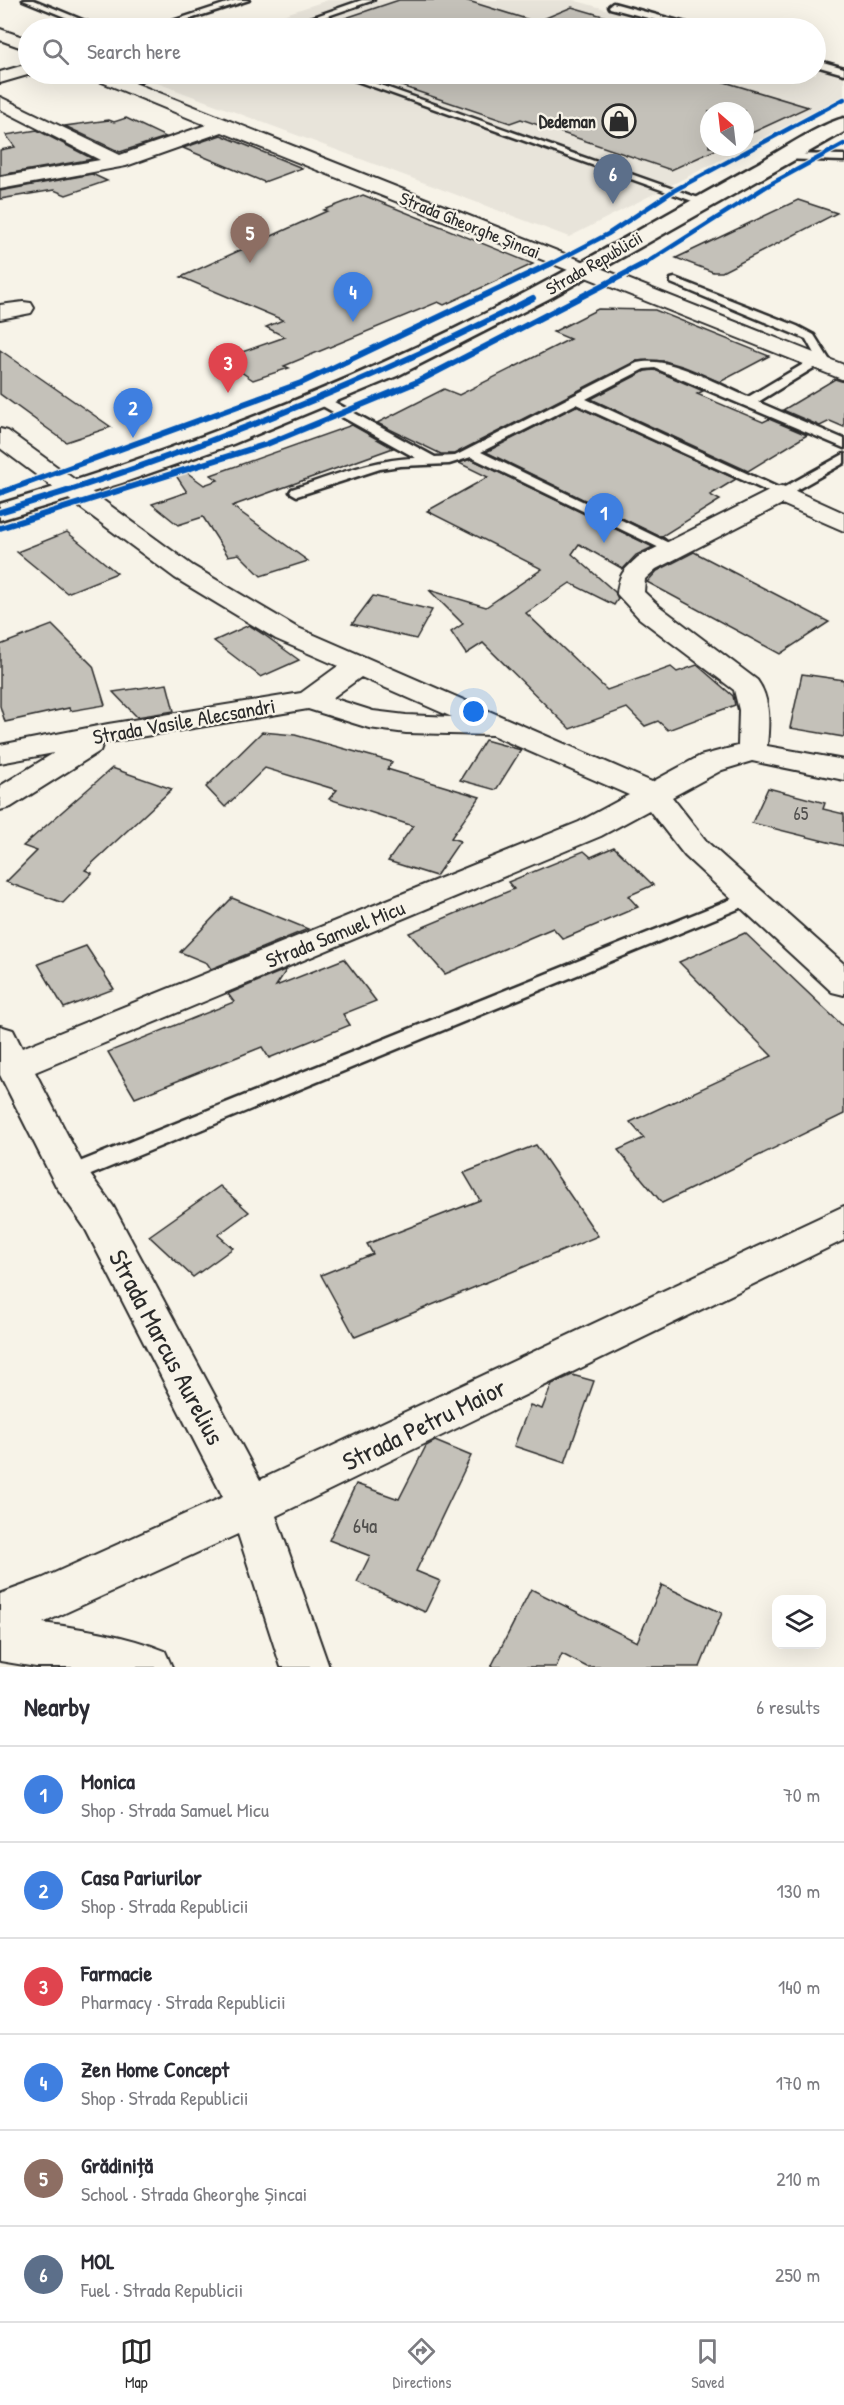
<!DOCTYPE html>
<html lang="en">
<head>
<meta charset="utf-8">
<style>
	body { margin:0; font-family:"Patrick Hand",sans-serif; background:#f2f2f3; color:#2b2b33 }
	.controls { position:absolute; right:18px; bottom:18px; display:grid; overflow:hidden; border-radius:12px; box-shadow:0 6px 24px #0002 }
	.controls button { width:54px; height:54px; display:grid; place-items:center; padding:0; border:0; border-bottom:2px solid #e1e1e2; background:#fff; color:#2b2b33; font:30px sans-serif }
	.compass { position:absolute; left:700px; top:102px; width:54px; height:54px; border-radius:50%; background:#fff; box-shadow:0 6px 24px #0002; rotate:332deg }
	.you { position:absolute; left:474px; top:712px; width:21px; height:21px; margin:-15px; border:4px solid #fff; border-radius:50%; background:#1a73e8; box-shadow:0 0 0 9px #1a73e833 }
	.badge { display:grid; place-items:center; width:39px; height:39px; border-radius:50%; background:#2b2b2b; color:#fff; font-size:20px; font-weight:700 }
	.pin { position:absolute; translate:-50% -50px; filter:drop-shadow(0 2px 3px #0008) }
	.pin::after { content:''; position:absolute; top:32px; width:21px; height:18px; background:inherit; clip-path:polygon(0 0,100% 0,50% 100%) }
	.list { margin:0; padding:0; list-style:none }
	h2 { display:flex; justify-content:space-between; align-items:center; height:78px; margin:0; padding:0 24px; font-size:26px }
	h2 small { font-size:20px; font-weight:400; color:#7c7c81 }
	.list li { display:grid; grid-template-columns:39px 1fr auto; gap:18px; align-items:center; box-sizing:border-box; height:96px; padding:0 24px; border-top:2px solid #e1e1e2 }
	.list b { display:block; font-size:22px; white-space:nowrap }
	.list p { margin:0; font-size:20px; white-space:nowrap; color:#7c7c81 }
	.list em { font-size:20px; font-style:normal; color:#7c7c81 }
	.icon { flex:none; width:33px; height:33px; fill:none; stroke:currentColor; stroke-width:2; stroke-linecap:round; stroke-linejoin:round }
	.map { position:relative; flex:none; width:844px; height:1667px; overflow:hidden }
	.search { position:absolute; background:#fff; box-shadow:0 6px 24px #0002; left:18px; right:18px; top:18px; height:66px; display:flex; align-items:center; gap:15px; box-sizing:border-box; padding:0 21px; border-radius:33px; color:#7c7c81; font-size:22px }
	.sheet { height:654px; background:#fff }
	nav { display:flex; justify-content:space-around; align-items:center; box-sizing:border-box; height:84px; border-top:2px solid #e1e1e2; background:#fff; font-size:16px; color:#7c7c81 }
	nav a { display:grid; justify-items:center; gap:3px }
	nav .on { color:#2b2b2b }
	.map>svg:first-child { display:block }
</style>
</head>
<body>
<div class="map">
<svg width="844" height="1667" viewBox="0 0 844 1667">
	<rect width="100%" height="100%" fill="#f7f3e8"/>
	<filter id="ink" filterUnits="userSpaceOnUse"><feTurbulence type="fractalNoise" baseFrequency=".0167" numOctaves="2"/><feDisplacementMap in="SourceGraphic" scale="12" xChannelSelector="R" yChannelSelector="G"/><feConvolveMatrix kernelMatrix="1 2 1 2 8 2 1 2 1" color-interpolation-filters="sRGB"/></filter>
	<g filter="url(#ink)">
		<g fill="#e8e4da" fill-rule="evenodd">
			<polygon points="328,0 573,0 673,28 244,28"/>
			<path d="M816,69L844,77V97L569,237L133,74H816ZM709,111H745V147H709Z"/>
		</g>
		<g fill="#c4c1b9" stroke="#2b2b2b" stroke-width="1.5">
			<polygon points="399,0 465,0 536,22 572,7 644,28 316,28"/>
			<polygon points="366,74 698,74 808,107 745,136 745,111 709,111 709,147 722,147 671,170 521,119 510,123"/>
			<polygon points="126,118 166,137 120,152 65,126 109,120 114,122"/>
			<polygon points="37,130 93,159 0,175 0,150 15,147 6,135"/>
			<polygon points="221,135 302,168 264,182 183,148"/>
			<polygon points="92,174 107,181 66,195 54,190 0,199 0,191"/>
			<polygon points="363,195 533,264 444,305 438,302 284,366 289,368 253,380 222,359 285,337 266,327 283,320 181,277 327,211 324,210"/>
			<polygon points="798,200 837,213 722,272 713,272 676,258"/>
			<polygon points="598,309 655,310 769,356 720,382 665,361 636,361 454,454 441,454 377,423 444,389 459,395 570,339 553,332"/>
			<polygon points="0,350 111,427 66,442 0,394"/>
			<polygon points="655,370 703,391 697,394 763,422 769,419 807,435 748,471 591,399 645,371"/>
			<polygon points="835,379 844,382 844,427 830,421 820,426 783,410"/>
			<polygon points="576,406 736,479 710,495 720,500 662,536 667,540 486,452"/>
			<polygon points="352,425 393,448 232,506 308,561 261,576 239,554 228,556 203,517 178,525 152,504 187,492 171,468 178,466 204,485 218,480 211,475"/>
			<polygon points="471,459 653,547 636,555 623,569 579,544 572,554 615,592 618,599 614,605 570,583 526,613 607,690 671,667 677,672 697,665 733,696 735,705 668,730 658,721 645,726 627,708 570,729 483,643 466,654 451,632 463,624 429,590 486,607 542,569 427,511 488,477 459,463"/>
			<polygon points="67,532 117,573 67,593 17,552"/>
			<polygon points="694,552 779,596 829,622 780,654 647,582 657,571"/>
			<polygon points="373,596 432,610 416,639 352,624"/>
			<polygon points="52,625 93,666 105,705 70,711 69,708 5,722 0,706 0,645"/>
			<polygon points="249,625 263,634 299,660 261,677 214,641"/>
			<polygon points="802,674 844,680 844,737 790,728"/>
			<polygon points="167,684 174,711 137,717 113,692"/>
			<polygon points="262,732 295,735 392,762 387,769 480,797 451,838 460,841 436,876 388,861 413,826 329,799 337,790 265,768 225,807 206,787"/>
			<polygon points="485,740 521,750 496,790 460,780"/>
			<polygon points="112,768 172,789 85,870 92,873 63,903 6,882 37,851 23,846"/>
			<polygon points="768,788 825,803 823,809 844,814 844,846 752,823"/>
			<polygon points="614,847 653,885 628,896 638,907 563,939 553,928 445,974 409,933 514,889 508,882 584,851 591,857"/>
			<polygon points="232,898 308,929 211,969 207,963 180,952"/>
			<polygon points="745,933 844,1027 844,1114 662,1203 618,1150 644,1138 630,1122 772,1056 679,962"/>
			<polygon points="86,946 114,989 64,1008 38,964"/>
			<polygon points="344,959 376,1001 343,1014 350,1025 269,1058 262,1047 135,1098 108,1052 234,1002 228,994 287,969 276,986"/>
			<polygon points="536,1145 598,1236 355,1337 321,1275 373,1254 367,1244 480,1200 464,1173"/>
			<polygon points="220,1186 249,1212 218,1235 233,1248 193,1277 149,1236"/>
			<polygon points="572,1375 594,1381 565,1463 514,1446 530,1405 542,1409 552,1384"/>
			<polygon points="435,1441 471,1456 416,1571 440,1581 425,1612 357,1582 370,1556 329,1540 356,1484 399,1499 426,1446"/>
			<polygon points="662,1585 722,1613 700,1667 587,1667 562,1654 556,1667 491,1667 531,1589 637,1642"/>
		</g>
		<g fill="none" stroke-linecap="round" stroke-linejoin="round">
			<defs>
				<g id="lane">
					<polygon points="23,0 34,0 102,28 92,28"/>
					<polygon points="236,0 249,0 162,28 151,28"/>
					<polygon points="362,0 374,0 293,28 282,28"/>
					<polygon points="613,3 697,26 698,28 686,28 610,8 609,6"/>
					<polygon points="816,60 844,68 844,74 816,66"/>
					<polygon points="146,74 159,74 126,86 118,84"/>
					<polygon points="337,74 349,74 707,201 698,203"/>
					<polygon points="783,154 844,155 844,161 780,159 778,157"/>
					<path d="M675,278L797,326L814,335L834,367L832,370H824L820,364L758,402L844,439V448L655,368L644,369L586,399L781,489L844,454V463L782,498L576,404L481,452L677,547L679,550L677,553L672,554L471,457L449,464L400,466L380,469L297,496L290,492L292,489C333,476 373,459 416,458L317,403V397H325L435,457L455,456L637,363C671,355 716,384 748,397L812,359H817L806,339L671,283V279Z"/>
					<polygon points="749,892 755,894 758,898 755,902 76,1181 69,1183 62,1181 59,1175 62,1169"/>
				</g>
				<g id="street">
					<polygon points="0,29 28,39 28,50 0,40"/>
					<polygon points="28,64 28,74 31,74 0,83 0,72"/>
					<polygon points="89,74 112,74 844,365 844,380 222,132 126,166 0,189 0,177 100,160 0,109 0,97 120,155 206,125 92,78"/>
					<polygon points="23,302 31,303 34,308 31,313 0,319 0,305"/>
					<path d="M0,429L8,431L193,566L296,627L652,782L700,756L738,746L739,710L734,690L639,618L617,594C619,574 623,571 638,557L773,489L782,486L791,489L844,513V531L782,504L656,569L645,579L644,592L659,606L757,680C771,699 769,723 767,746L844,760V780L752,761L722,770L672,797L707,842L844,964V995L832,992L685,856L649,810L601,836L35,1072L83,1165L113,1206L260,1480L844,1206V1240L276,1516L329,1667H281L238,1534L43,1623C84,1629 126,1635 165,1651L172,1667H36L0,1661V1594L41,1579L223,1497L85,1228L56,1186L0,1075V1026L13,1030L22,1048L579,822L629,795L492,735L406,733L369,728L308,709L103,743L100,751L11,807L0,810V786L54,753L0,763V745L108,724L301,693L338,666L276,639L175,578L0,448ZM361,677L452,717L406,715L373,711L332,698Z"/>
				</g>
				<path id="secondary" d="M844,118V132L552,297L397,376L233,444L122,483L0,520V504C185,448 362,380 532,289C607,249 679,207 753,166C777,153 819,124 844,118Z"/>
			</defs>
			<use href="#lane" stroke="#2b2b2b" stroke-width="5"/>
			<use href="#street" stroke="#2b2b2b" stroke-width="4"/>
			<use href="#secondary" stroke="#2b2b2b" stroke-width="5"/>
			<use href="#lane" fill="#f7f3e8" fill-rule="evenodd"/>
			<use href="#street" fill="#f7f3e8" fill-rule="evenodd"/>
			<use href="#secondary" fill="#f7f3e8" fill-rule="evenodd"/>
			<defs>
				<g id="cycleway-far1">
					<polyline points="549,265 608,234 673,191 844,99"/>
					<polyline points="643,265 767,186 844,144"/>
				</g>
				<g id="cycleway">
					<polyline points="0,493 301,383 552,263"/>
					<path d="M0,512C186,456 360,387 533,298"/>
					<polyline points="0,528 267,444 417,382 646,263"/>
				</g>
			</defs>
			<use href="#cycleway-far1" stroke="#f7f3e8" stroke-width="7"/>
			<use href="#cycleway" stroke="#f7f3e8" stroke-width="9"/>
			<use href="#cycleway-far1" stroke="#0057b8" stroke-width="4.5"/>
			<use href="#cycleway" stroke="#0057b8" stroke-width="6"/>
		</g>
	</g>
	<defs>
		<symbol id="shop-ring" viewBox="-11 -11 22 22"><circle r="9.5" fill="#f7f3e8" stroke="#2b2b2b" stroke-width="1.5"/><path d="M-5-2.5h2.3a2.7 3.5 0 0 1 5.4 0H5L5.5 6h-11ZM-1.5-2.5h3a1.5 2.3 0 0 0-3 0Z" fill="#2b2b2b"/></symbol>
	</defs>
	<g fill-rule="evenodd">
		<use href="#shop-ring" x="600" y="102" width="38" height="38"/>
	</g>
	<g text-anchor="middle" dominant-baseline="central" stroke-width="4.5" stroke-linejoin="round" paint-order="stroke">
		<g font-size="18" font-weight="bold" fill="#2b2b2b" stroke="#f7f3e8" text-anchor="end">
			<text x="596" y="121">Dedeman</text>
		</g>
		<g font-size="18" fill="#2b2b2b" stroke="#f7f3e8">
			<text transform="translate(470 225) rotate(22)">Strada Gheorghe Șincai</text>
			<text transform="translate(594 263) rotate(-30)">Strada Republicii</text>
		</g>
		<g font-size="18" fill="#51504e">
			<text x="801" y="813">65</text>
		</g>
		<g font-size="21" fill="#2b2b2b" stroke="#f7f3e8">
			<text transform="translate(184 721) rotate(-10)">Strada Vasile Alecsandri</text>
			<text transform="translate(335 934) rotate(-22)">Strada Samuel Micu</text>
		</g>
		<g font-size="21" fill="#51504e">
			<text x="365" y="1525">64a</text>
		</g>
		<g font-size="26" fill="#2b2b2b" stroke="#f7f3e8">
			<text transform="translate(167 1347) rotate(62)">Strada Marcus Aurelius</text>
			<text transform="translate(424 1424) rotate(-26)">Strada Petru Maior</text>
		</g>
	</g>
</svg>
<div class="controls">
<button><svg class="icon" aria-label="layers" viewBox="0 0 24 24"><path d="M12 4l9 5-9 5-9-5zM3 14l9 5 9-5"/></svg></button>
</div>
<svg class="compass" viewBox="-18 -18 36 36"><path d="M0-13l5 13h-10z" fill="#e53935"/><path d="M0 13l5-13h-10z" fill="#7c7c81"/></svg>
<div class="you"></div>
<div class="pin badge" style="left:604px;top:543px;background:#3f7fe0">1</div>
<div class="pin badge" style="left:133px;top:438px;background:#3f7fe0">2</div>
<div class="pin badge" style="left:228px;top:393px;background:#e0444e">3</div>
<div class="pin badge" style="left:353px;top:322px;background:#3f7fe0">4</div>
<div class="pin badge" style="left:250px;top:263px;background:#8d6e63">5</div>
<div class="pin badge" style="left:613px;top:204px;background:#5c6f8a">6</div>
<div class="search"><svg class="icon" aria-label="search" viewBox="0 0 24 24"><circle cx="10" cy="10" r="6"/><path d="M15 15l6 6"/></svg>Search here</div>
</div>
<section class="sheet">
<h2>Nearby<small>6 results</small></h2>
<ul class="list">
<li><span class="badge" style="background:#3f7fe0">1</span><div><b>Monica</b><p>Shop · Strada Samuel Micu</p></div><em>70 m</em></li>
<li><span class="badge" style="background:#3f7fe0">2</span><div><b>Casa Pariurilor</b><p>Shop · Strada Republicii</p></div><em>130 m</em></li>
<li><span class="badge" style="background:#e0444e">3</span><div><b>Farmacie</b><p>Pharmacy · Strada Republicii</p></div><em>140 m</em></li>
<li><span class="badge" style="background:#3f7fe0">4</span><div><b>Zen Home Concept</b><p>Shop · Strada Republicii</p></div><em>170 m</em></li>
<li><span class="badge" style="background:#8d6e63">5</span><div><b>Grădiniță</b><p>School · Strada Gheorghe Șincai</p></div><em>210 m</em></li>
<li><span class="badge" style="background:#5c6f8a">6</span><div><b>MOL</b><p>Fuel · Strada Republicii</p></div><em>250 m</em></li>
</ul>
</section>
<nav>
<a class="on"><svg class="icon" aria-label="map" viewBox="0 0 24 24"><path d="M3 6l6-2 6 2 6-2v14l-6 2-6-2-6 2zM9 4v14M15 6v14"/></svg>Map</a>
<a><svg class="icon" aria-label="directions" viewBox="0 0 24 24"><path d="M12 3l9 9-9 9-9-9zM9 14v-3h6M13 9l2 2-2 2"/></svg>Directions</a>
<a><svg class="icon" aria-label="saved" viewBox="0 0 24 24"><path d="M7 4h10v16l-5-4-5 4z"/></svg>Saved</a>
</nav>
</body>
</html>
